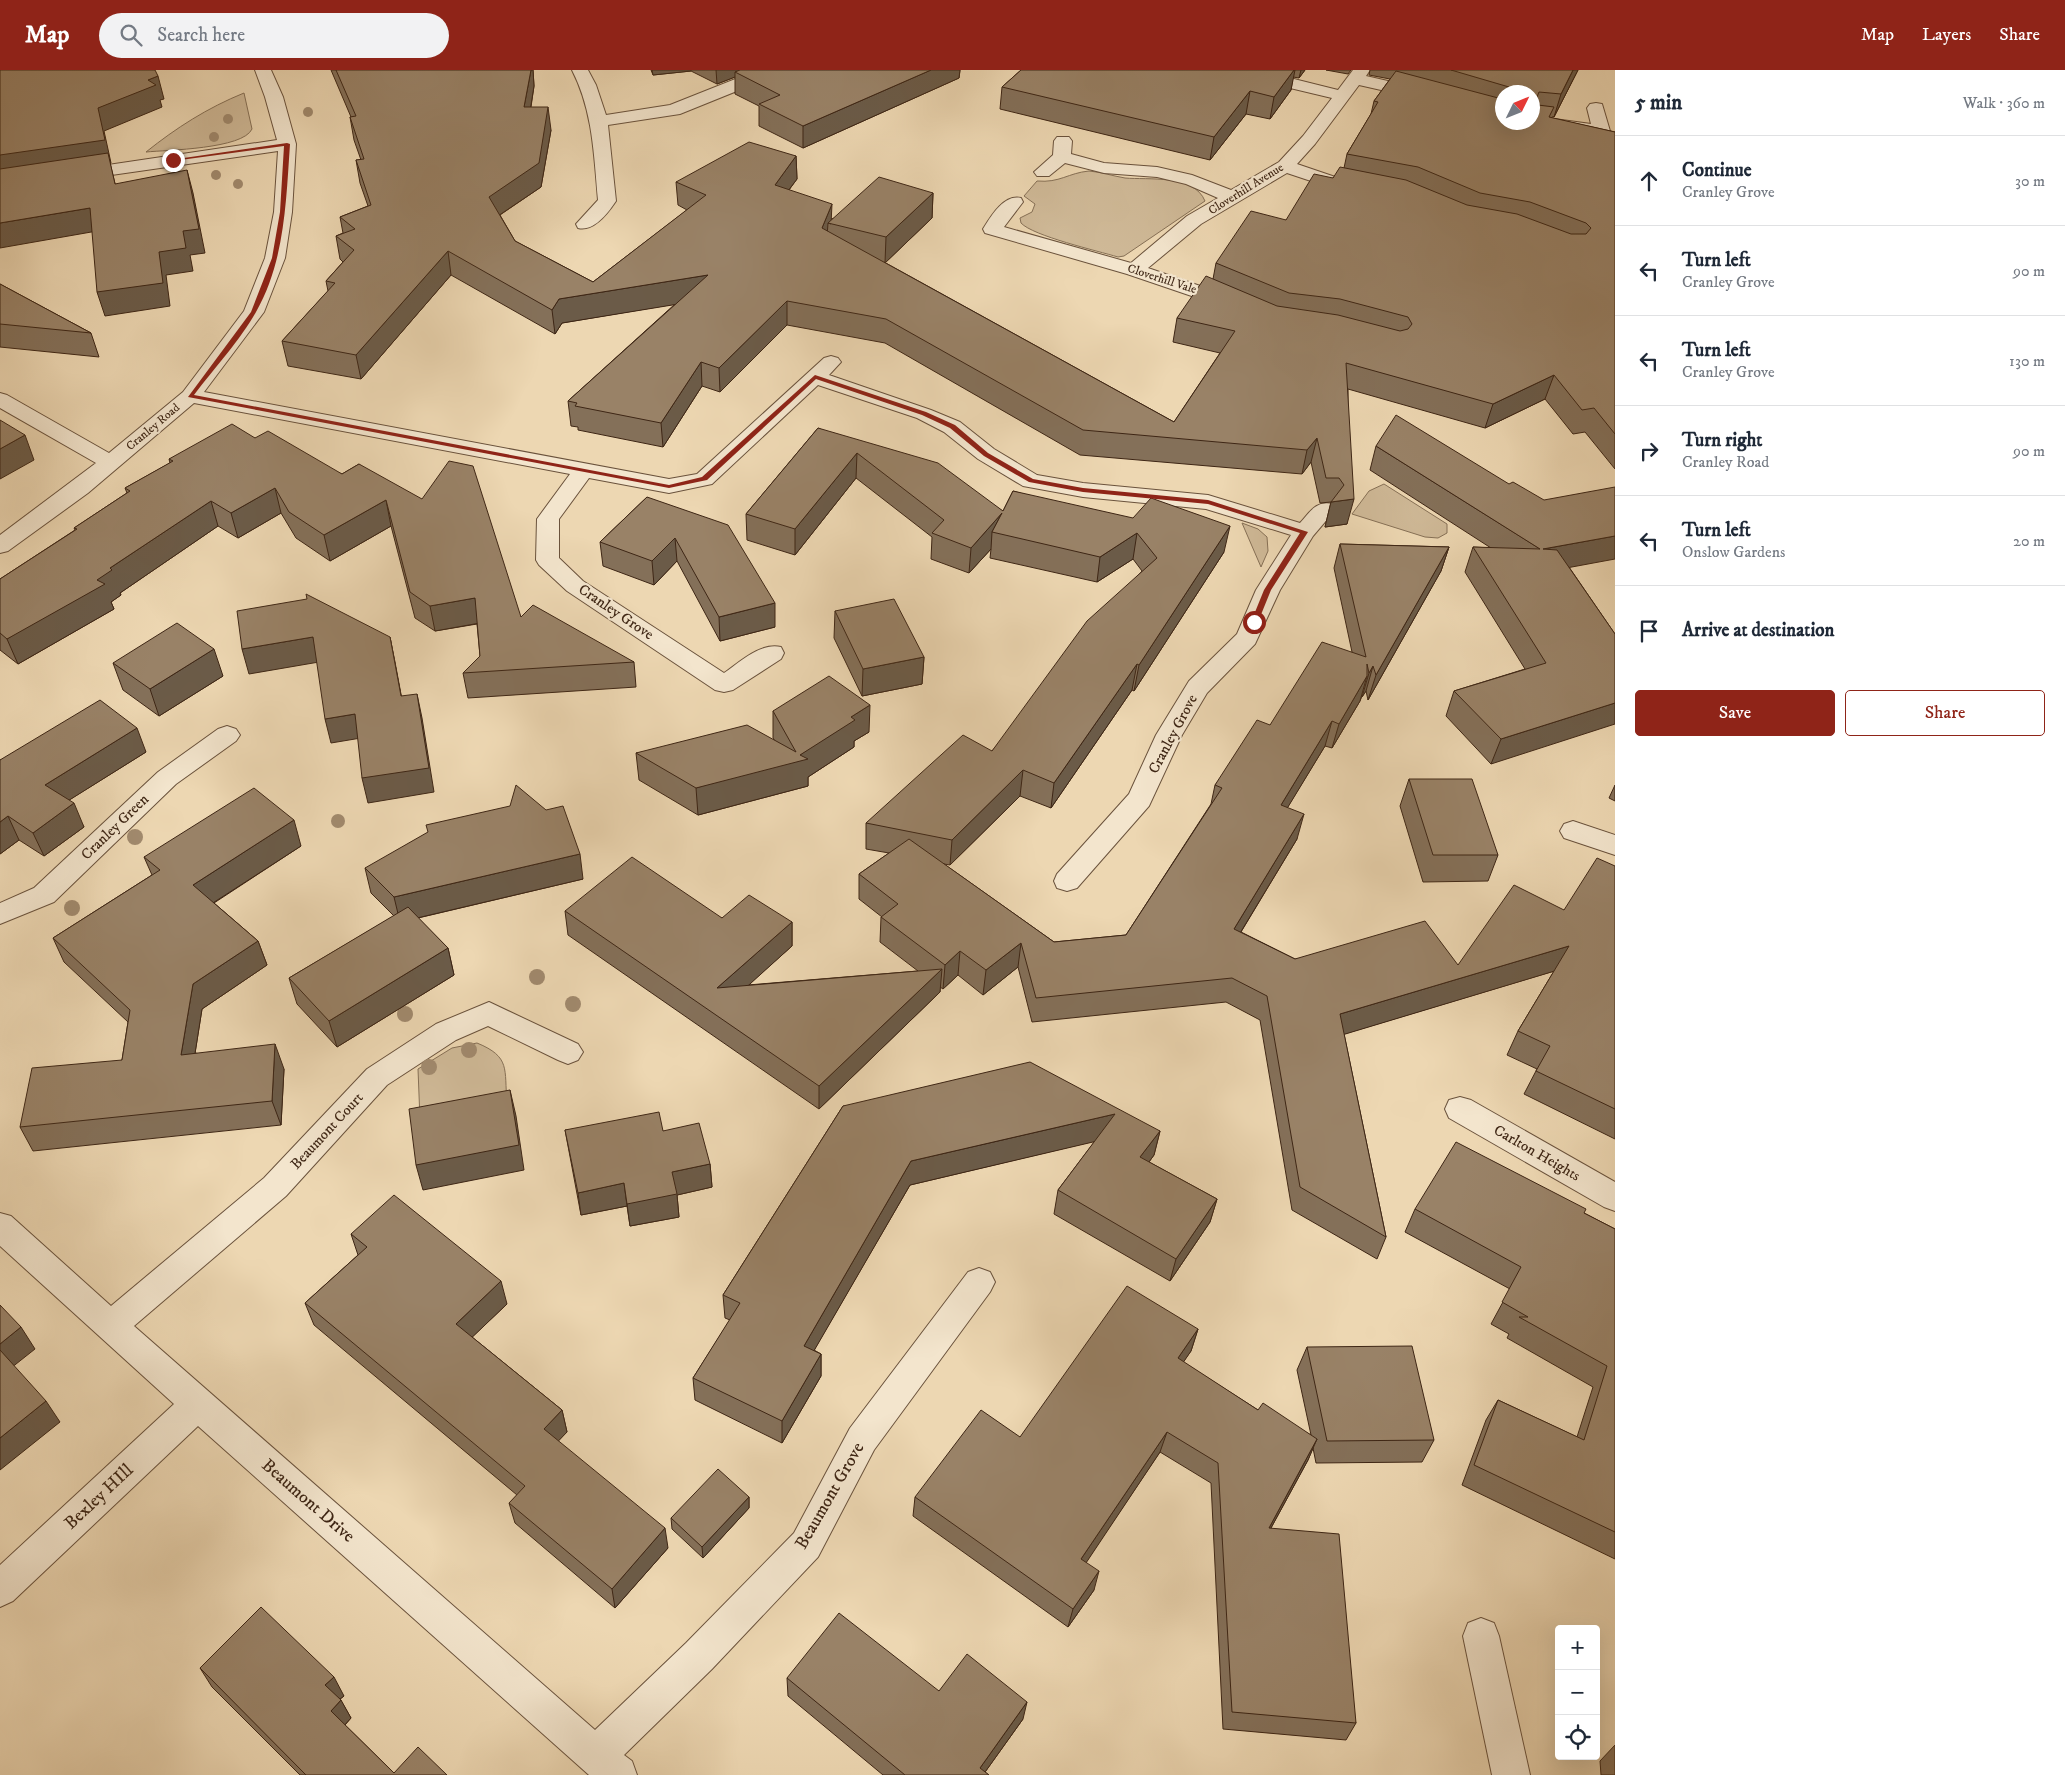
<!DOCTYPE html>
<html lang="en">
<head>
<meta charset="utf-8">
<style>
	body { margin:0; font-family:"IM FELL DW Pica",serif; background:#f2f2f3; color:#1f2937 }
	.controls { position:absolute; right:15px; bottom:15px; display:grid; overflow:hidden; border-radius:5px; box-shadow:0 5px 20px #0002 }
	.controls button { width:45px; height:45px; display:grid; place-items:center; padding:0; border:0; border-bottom:1px solid #e0e1e3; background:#fff; color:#1f2937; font:25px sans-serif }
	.compass { position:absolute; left:1495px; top:15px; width:45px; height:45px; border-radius:50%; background:#fff; box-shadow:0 5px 20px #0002; rotate:47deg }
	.stop { position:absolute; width:15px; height:15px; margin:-11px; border:4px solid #8f2418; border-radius:50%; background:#fff }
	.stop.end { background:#8f2418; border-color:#fff; box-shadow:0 1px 5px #0008 }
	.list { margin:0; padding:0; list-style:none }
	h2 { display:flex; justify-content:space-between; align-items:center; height:65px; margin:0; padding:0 20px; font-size:21px }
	h2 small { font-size:16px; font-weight:400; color:#747a83 }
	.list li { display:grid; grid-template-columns:32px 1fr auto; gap:15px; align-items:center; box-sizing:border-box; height:90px; padding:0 20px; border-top:1px solid #e0e1e3 }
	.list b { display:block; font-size:19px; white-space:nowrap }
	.list p { margin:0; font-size:16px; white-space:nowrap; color:#747a83 }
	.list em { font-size:16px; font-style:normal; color:#747a83 }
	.actions { display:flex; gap:10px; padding:15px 20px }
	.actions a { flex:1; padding:11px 0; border:1px solid #8f2418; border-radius:5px; text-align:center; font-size:18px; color:#8f2418 }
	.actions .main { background:#8f2418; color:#fff }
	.icon { flex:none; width:28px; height:28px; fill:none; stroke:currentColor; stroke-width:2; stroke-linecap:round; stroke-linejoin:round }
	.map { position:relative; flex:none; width:1615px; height:1705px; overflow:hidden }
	header { display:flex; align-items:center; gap:30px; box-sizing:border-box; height:70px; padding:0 25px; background:#8f2418; color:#fff }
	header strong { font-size:24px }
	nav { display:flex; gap:28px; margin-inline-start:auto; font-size:18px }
	.search { width:350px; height:45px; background:#f2f2f3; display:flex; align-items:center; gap:12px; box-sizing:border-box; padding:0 18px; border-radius:28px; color:#747a83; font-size:19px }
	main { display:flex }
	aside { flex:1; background:#fff }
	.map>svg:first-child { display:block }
</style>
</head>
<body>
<header>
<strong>Map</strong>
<div class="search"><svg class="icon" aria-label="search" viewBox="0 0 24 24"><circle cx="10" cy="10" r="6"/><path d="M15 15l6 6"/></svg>Search here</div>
<nav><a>Map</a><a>Layers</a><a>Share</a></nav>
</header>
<main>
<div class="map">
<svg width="1615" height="1705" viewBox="0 0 1615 1705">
	<rect width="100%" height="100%" fill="#edd7b2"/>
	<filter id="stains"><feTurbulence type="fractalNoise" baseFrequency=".004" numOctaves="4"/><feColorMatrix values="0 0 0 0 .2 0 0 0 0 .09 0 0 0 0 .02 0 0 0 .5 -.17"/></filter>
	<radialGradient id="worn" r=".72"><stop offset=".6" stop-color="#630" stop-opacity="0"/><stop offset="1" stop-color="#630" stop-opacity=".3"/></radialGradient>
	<g fill="#cfb997" stroke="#867056">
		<path d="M244,23L252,59C243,79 167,80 146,82C176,58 207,38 244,23Z"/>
		<path d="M1089,101C1101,102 1113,106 1125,108C1147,110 1194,104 1205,131L1124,186L1118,187C1098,181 1033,166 1021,153L1020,148L1032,142L1035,134L1024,126L1037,111C1060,113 1068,103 1089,101Z"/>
		<polygon points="1384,414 1447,454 1447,463 1438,468 1425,467 1352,444 1369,421"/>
		<polygon points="1242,453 1258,459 1267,467 1268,481 1261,497"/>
		<path d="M477,973C511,987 504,999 507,1032L420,1050L418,999L452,978Z"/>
	</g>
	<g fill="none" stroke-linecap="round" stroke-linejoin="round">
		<defs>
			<g id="minor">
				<path d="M255,0H271L283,27L296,74L292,142L285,188L264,242L204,322L669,409L697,404L824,288L831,286L838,288L841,292L829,305L931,340L960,352L994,379L1037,405L1083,413L1208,425L1300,453C1310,442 1316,430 1333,434L1336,439L1313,466L1280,520L1255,574L1207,623L1182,665L1149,736L1077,818L1067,821L1057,818L1054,811L1057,804L1129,724L1156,665L1189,611L1237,564L1256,520L1291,465L1206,439L1083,427L1023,416L978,389L944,362L917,348L818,315L712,414L669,423L589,408L559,449V488L583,511L724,603C740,592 761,572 781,577L784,583L781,589L733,620L724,622L715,620L567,521L539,495L536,490L537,449L570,404L194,333L88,423L8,481L0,483V465L96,393L0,338V323L7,325L109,383L183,322L244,241L265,188L274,142L278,81L0,121V111L277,70L265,27Z"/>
				<path d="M572,0H588L596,15L606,45L670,35L758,0H781L779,4L680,44L608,55L616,131C608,143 594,162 578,158L576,154L598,130C594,85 593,41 572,0Z"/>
				<path d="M1229,0H1258L1338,20L1353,0H1370L1366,6L1427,20L1430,24L1427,28L1421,29L1359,15L1315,74L1297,94L1353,113L1356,117L1353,121H1341L1287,103L1201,154L1148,198L1238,229L1241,233L1238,237H1224L1127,204L985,163L983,159C991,146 1004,124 1021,128L1023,132L1004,157L1131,193L1187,146L1218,128L1186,114L1157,107L1104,103L1065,93L1049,106H1037L1034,102L1053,85L1054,71L1057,67H1069L1072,71L1071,84L1104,93L1157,97L1192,105L1231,120L1279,92L1303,66L1332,28L1231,4Z"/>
				<polygon points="1596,33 1602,34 1610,61 1607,65 1601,66 1532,56 1524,52 1532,52 1532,46 1591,54 1587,38 1590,34"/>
				<polygon points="227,656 236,659 240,665 236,671 176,714 54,832 0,854 0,833 34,818 158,702 218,659"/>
				<polygon points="1573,751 1615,765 1615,785 1564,768 1560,761 1564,754"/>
				<polygon points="489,932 578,974 583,982 578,990 568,994 558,990 488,956 456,970 387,1015 286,1126 134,1256 595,1660 686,1573 794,1463 850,1358 968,1202 979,1198 990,1202 995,1212 990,1222 874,1380 818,1487 712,1599 624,1685 632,1691 637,1705 589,1705 198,1356 13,1531 0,1537 0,1495 174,1334 0,1176 0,1143 11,1146 111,1236 264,1108 367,999 436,954"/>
				<polygon points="1460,1027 1471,1030 1615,1112 1615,1141 1604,1137 1449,1048 1445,1039 1449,1030"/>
				<polygon points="1481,1548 1494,1553 1499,1566 1530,1705 1492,1705 1463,1566 1468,1553"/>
			</g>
		</defs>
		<use href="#minor" stroke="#6a523c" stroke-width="2"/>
		<use href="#minor" fill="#f3e5cd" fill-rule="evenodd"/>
	</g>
	<g fill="#a18a6e">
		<circle cx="308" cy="42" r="5"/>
		<circle cx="228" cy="49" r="5"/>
		<circle cx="214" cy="67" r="5"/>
		<circle cx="216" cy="105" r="5"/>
		<circle cx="238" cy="114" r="5"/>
		<circle cx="338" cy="751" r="7"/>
		<circle cx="135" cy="767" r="8"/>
		<circle cx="72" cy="838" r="8"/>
		<circle cx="537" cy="907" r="8"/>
		<circle cx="573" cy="934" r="8"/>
		<circle cx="405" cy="944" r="8"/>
		<circle cx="469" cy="980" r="8"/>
		<circle cx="429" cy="997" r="8"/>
	</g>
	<g fill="#847059" stroke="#3e2615" fill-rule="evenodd">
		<path d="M331,0H533L534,16L531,37L551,60L541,117L500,145L515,171L593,212L687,140L678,135L676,112L796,86L797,109L789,120L831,149L933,123L932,148L885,193L884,192L1174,352L1220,283L1173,272L1177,248L1213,209L1216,193L1286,150L1344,98L1347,84L1371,44L1374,31L1390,9L1369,5L1370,0H1578L1554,47H1552L1551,48L1615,62V399L1585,362L1573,364L1545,329L1485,358L1348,319L1347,454L1325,457L1331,432L1320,433L1311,392L1302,404L1080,385L885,273L787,255L720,322L702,316L663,377L578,360V357L571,356L568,331L675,234L562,253L555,264L451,205L361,309L288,296L282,271L328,221L326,211L343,192L340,189L336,166L343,163L340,147L368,136L360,113L356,90H361L354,70L350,47H351ZM1502,22H1532V52H1502Z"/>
		<polygon points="651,0 960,0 959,8 803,78 759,56 759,36 735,24 735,7 717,14 691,1 653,5"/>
		<polygon points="1021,0 1305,0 1299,8 1293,7 1291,20 1270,49 1246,44 1210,90 1000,39 1002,17"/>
		<polygon points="1326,0 1351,0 1348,4"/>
		<polygon points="0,214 91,263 99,287 0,277"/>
		<polygon points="818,358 1003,441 1013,421 1224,482 1134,621 1132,620 1051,738 1020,726 950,795 944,794 1054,872 1126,865 1211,734 1215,715 1270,655 1352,582 1334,498 1340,474 1449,477 1441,501 1368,630 1366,621 1362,627 1362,626 1360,631 1332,678 1325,676 1287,738 1297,769 1241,862 1295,889 1458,895 1564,840 1615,796 1615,1069 1524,1024 1537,999 1507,985 1518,961 1554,901 1344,964 1386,1167 1377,1189 1292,1140 1260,950 1226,932 1032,952 1018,897 983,925 958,905 943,919 940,917 940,922 819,1039 568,865 565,841 722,848 792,852 792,876 748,915 918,901 880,872 881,847 882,847 859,829 859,804 889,783 866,779 866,753 992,681 1142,501 1133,489 1097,512 990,488 991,479 969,503 931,489 932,467 856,408 795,485 747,470 746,444"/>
		<polygon points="255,368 342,404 359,394 521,547 634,592 636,617 468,628 463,603 480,586 477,554 435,561 415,548 391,456 330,491 296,468 281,443 238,468 218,456 120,523 121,525 111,532 114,539 18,594 0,580 0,509 75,460 74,458 127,423 125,418 170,393 169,389"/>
		<polygon points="1376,376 1569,497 1615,564 1491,694 1446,646 1454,621 1525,599 1465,502 1473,477 1491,478 1370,400"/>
		<polygon points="647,427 775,557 720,571 677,491 654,515 603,496 600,472"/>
		<polygon points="835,541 924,587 922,614 862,626 834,568"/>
		<polygon points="113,593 223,606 159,646 123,620"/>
		<polygon points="773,641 869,662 854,671 854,677 808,707 808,716 698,745 639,710 636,683 775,671 773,668"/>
		<polygon points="146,682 69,730 84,757 44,786 19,770 0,784 0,690"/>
		<polygon points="1409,709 1498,785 1488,811 1423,812 1400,736"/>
		<polygon points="1615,715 1615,731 1609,728"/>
		<polygon points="301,776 214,833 258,871 267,895 202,939 195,983 284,999 281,1055 33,1081 20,1057 122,990 128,952 64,892 53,868 152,805 144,787"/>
		<polygon points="365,798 583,809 418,848 448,878 454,905 337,977 297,934 289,908 394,846 371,823"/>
		<polygon points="843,1036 1160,1061 1154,1085 1149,1092 1217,1129 1210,1152 1170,1211 1054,1144 1058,1120 1095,1071 910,1115 814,1280 821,1284 821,1306 782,1373 695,1330 693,1308 730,1250 725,1248 723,1225"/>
		<polygon points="565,1060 663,1061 710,1094 712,1117 677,1125 679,1147 630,1156 627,1136 581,1145"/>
		<polygon points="1415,1139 1584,1143 1615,1159 1615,1489 1462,1415 1486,1350 1498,1330 1577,1367 1593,1317 1507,1268 1509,1264 1491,1254 1510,1219 1405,1162"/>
		<polygon points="351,1164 507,1234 472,1267 562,1340 567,1362 558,1371 668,1478 615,1538 515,1453 509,1433 517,1425 314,1255 305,1233 358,1185"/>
		<polygon points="1198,1259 1191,1281 1183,1292 1258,1340 1311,1365 1297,1300 1307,1277 1434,1370 1422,1392 1316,1393 1313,1378 1308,1390 1271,1458 1356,1653 1346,1670 1223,1659 1211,1413 1160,1382 1086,1492 1094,1520 1068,1557 913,1446 915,1427 1020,1367"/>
		<polygon points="749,1427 749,1438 703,1488 672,1459 671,1448"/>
		<polygon points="200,1598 344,1626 340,1629 351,1648 345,1655 394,1703 447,1705 300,1705 212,1617"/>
		<polygon points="787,1608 939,1621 1023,1649 985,1702 989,1705 883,1705 788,1626"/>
		<polygon points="1615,1675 1615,1705 1601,1705 1600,1691"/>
	</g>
	<g fill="#6b5b48" stroke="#3e2615">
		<polygon points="531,0 533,0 534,16 527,60 524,37"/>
		<polygon points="652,0 691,0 691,1 653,5"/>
		<polygon points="716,0 753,0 735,2 735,7 717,14"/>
		<polygon points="931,0 960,0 959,8 803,78 803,56"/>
		<polygon points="1294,0 1295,0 1291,20 1270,49 1274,27"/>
		<polygon points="1301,0 1305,0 1299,8"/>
		<polygon points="1573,0 1578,0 1554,47 1561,24"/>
		<polygon points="158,6 164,29 160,30 162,37 104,61 111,93 110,93 121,138 0,109 0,85 98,38 148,10"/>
		<polygon points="1250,21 1246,44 1210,90 1214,67"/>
		<polygon points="548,37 551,60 541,117 492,150 489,127"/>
		<polygon points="796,86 797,109 775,138 775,115"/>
		<polygon points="187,100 193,123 205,183 190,185 193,201 166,205 170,236 105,246 97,222 159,182 183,161"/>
		<polygon points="933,123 932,148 885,193 886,167"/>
		<polygon points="832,134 831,154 828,153 827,167 822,158"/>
		<polygon points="90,138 97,161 0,178 0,153"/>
		<polygon points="448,181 451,205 361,309 356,285"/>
		<polygon points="708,205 709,229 562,253 555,264 552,240 559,229"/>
		<polygon points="787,231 787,255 720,322 719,298"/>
		<polygon points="701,292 702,316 663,377 661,353"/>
		<polygon points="1554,305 1545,329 1485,358 1493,334"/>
		<polygon points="25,365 34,390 0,409 0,379"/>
		<polygon points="1317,368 1311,392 1302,404 1307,380"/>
		<polygon points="857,383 856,408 795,485 795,459"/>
		<polygon points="275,418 281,443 238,468 231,443"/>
		<polygon points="1354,429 1347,454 1325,457 1331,432"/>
		<polygon points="386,430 391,456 330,491 324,465"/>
		<polygon points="211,431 218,456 120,523 121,525 111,532 114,539 18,594 7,569 97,510 110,498"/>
		<polygon points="1002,443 992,462 991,479 969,503 971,478"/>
		<polygon points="1230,456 1224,482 1134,621 1139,595"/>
		<polygon points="1137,463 1133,489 1097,512 1100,487"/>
		<polygon points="1615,466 1615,489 1534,504 1543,479"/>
		<polygon points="675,468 677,491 654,515 652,491"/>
		<polygon points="1449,477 1441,501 1368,630 1376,605"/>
		<polygon points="475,528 480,553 435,561 430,536"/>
		<polygon points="775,533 775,557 720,571 719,547"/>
		<polygon points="313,567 319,592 249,604 242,579"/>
		<polygon points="390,567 395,592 406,651 401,626"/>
		<polygon points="214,579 223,606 159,646 150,619"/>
		<polygon points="924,587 922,614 862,626 863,599"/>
		<polygon points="1137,594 1132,620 1051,738 1054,713"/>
		<polygon points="1373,596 1366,621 1362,627 1369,603"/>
		<polygon points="1367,606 1360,631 1332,678 1339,654"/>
		<polygon points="417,624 422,648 434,722 368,733 362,708"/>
		<polygon points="1615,633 1615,654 1491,694 1501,669"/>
		<polygon points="870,635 869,662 854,671 854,677 808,707 808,716 698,745 696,718 800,685 851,647"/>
		<polygon points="355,644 361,668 331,673 325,649"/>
		<polygon points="1332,651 1325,676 1274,760 1281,735"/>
		<polygon points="137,658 146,682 55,739 45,715"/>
		<polygon points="1023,700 1020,726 950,795 952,770"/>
		<polygon points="74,733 84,757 44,786 33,763"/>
		<polygon points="1304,744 1297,769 1228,883 1234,859"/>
		<polygon points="8,746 19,770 0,784 0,752"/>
		<polygon points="294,750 301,776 202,840 193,815"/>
		<polygon points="580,784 583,809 400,852 394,827"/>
		<polygon points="792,852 792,876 719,942 717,918"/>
		<polygon points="258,871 267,895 202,939 191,1009 181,985 193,914"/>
		<polygon points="1021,873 1018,897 983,925 986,900"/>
		<polygon points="1569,876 1558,900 1332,968 1340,944"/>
		<polygon points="448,878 454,905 337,977 329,951"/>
		<polygon points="960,881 958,905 943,919 945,895"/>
		<polygon points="942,899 940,922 819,1039 819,1016"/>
		<polygon points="275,974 284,999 281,1055 272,1031"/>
		<polygon points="510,1020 516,1046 524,1100 423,1120 416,1095"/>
		<polygon points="1115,1044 1110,1068 910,1115 804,1298 804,1276 911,1091"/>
		<polygon points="1160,1061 1154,1085 1135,1111 1140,1087"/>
		<polygon points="710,1094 712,1117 677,1125 679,1147 630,1156 627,1134 672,1102"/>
		<polygon points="624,1113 627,1136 581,1145 578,1123"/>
		<polygon points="1217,1129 1210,1152 1170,1211 1176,1189"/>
		<polygon points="501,1211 507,1234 463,1276 456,1254"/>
		<polygon points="21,1257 35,1279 11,1298 0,1282 0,1274"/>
		<polygon points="1198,1259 1191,1281 1172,1309 1178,1288"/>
		<polygon points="821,1284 821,1306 782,1373 782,1351"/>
		<polygon points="46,1331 60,1352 0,1400 0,1368"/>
		<polygon points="562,1340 567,1362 549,1381 544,1359"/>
		<polygon points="1167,1362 1160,1382 1076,1508 1081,1489"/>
		<polygon points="1317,1369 1308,1390 1260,1478 1269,1458"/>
		<polygon points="749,1427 749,1438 703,1488 702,1477"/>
		<polygon points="665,1458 668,1478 615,1538 612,1519"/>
		<polygon points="1099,1501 1094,1520 1068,1557 1073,1539"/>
		<polygon points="334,1607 344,1626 335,1633 325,1615"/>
		<polygon points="341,1630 351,1648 341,1659 331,1641"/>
		<polygon points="1027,1632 1023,1649 983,1705 980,1698"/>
	</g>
	<g fill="#998267" stroke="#3e2615">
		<polygon points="0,0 155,0 158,6 148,10 156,15 98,38 105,70 0,85"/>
		<polygon points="336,0 531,0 524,37 548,37 539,93 489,127 515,171 593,212 706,125 676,112 749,72 796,86 775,115 832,134 822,158 1174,352 1235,261 1177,248 1206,206 1277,236 1338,245 1400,261 1408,259 1412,254 1408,247 1340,229 1289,223 1216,193 1251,141 1286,150 1314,104 1333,108 1340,97 1406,110 1467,135 1517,144 1571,164 1586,164 1591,158 1586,153 1530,132 1480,123 1418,97 1347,84 1378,32 1374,31 1396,1 1502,29 1502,52 1532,52 1532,32 1538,35 1554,37 1549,47 1615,62 1615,364 1594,338 1582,340 1554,305 1493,334 1346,293 1354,429 1331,432 1344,415 1339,408 1326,408 1317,368 1307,380 1083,360 886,249 787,231 719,298 701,292 661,353 575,336 577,333 568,331 708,205 559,229 552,240 448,181 356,285 282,271 335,213 326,211 354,180 336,166 355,159 340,147 371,135 356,90 364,89 350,47 356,46"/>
		<polygon points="740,0 931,0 803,56 759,34 780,25 735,2"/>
		<polygon points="1021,0 1294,0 1274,27 1250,21 1214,67 1002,17"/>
		<polygon points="1451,0 1573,0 1561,24 1539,22 1537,27 1532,28 1532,22 1510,22 1509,17"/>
		<polygon points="108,83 115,114 187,100 199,159 183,161 186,178 159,182 163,213 97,222 90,138 0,153 0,99"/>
		<polygon points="879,107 933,123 886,167 828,153"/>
		<polygon points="0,214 91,263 0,254"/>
		<polygon points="1396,345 1509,414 1513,412 1544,430 1615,417 1615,466 1543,479 1557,480 1615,564 1615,633 1501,669 1454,621 1546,593 1473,477 1540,479 1376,376"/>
		<polygon points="0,350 25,365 0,379"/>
		<polygon points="232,354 255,368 268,361 342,404 359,394 422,429 449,391 473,396 521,547 533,535 634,592 463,603 480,586 475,528 430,536 410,522 386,430 324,465 289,442 275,418 231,443 211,431 110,498 112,500 97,510 105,514 7,569 0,563 0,509 77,459 74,458 130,421 125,418 173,391 169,389"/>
		<polygon points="818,358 938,393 1003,441 1013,421 1133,448 1151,428 1230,456 1139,595 1137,594 1054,713 1023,700 952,770 866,753 963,665 992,681 1087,551 1157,488 1137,463 1100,487 992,462 1002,443 971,478 932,463 944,450 857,383 795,459 746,444"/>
		<polygon points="647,427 728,455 775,533 719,547 675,468 652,491 600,472"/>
		<polygon points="1340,474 1449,477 1376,605 1373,596 1369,603 1367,594 1367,606 1339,654 1332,651 1281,735 1304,744 1234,859 1295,889 1425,851 1458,895 1514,815 1564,840 1597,788 1615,796 1615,1039 1536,1001 1550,976 1518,961 1569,876 1340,944 1386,1167 1300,1117 1267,926 1232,908 1036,928 1021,873 986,900 960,881 945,895 881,847 898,834 859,804 909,769 1054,872 1126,865 1222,718 1215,715 1257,650 1270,655 1322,572 1366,587"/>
		<polygon points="306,524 390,567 401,626 417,624 429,698 362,708 355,644 325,649 313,567 242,579 237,541 307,529"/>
		<polygon points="894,529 924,587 863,599 835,541"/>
		<polygon points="177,553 214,579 150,619 113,593"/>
		<polygon points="829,606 870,635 851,647 855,650 800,685 808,689 696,718 636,683 747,655 796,682 773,641"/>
		<polygon points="100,630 137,658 45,715 74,733 33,763 8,746 0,752 0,690"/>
		<polygon points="1409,709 1472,709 1498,785 1433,785"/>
		<polygon points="516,715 546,740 563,736 580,784 394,827 365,798 428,762 426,755 510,736"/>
		<polygon points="254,718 294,750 193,815 258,871 193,914 181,985 275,974 272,1031 20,1057 32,998 122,990 130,940 53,868 160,800 144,787"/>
		<polygon points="632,787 722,848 749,825 792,852 717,918 942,899 819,1016 565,841"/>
		<polygon points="408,837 448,878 329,951 289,908"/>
		<polygon points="1030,992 1160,1061 1140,1087 1217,1129 1176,1189 1058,1120 1115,1044 911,1091 804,1276 821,1284 782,1351 693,1308 740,1233 723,1225 843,1036"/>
		<polygon points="510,1020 519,1075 416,1095 409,1039"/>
		<polygon points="659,1042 663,1061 699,1053 710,1094 672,1102 677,1124 627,1134 624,1113 578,1123 565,1060"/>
		<polygon points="1456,1072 1586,1139 1584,1143 1615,1159 1615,1462 1474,1395 1498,1330 1584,1370 1607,1296 1519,1247 1528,1247 1502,1232 1521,1197 1415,1139"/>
		<polygon points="394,1125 501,1211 456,1254 562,1340 544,1359 665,1458 612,1519 509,1433 525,1416 305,1233 367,1177 351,1164"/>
		<polygon points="1127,1216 1198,1259 1178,1288 1258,1340 1263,1333 1317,1369 1269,1458 1339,1464 1356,1653 1232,1642 1218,1393 1167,1362 1081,1489 1099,1501 1073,1539 915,1427 981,1340 1020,1367"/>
		<polygon points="0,1235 21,1257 0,1274"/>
		<polygon points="1412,1276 1434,1370 1327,1371 1307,1277"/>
		<polygon points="0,1280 46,1331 0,1368"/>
		<polygon points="718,1399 749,1427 702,1477 671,1448"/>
		<polygon points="261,1537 334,1607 325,1615 341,1630 331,1641 394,1703 418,1677 447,1705 306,1705 200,1598"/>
		<polygon points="839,1543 939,1621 967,1584 1027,1632 980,1698 989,1705 905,1705 787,1608"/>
	</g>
	<path fill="#8f2418" d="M287,73L290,74C286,131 285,191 256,242C241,269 213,300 194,325L669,415L702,407L815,305L926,342L955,355L988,383L1033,409L1083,418L1208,430L1308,462L1271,520L1258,552L1254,555L1251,552L1264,520L1300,463L1208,434L1083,422L1029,412L984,386L950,358L922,345L816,309L707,410L669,418L188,327L251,242L272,188L280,142L284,76L173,91L170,90Z"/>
	<g text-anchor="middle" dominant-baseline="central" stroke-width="4.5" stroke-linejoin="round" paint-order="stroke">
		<g font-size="12" fill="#3e2615" stroke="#f3e5cd">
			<text transform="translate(1246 119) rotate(-32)">Cloverhill Avenue</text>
			<text transform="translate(1162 209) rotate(18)">Cloverhill Vale</text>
			<text transform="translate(153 357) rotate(-40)">Cranley Road</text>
		</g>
		<g font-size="15" fill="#3e2615" stroke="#f3e5cd">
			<text transform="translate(616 542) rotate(34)">Cranley Grove</text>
			<text transform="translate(1173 664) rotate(-62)">Cranley Grove</text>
			<text transform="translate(115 757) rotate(-44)">Cranley Green</text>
			<text transform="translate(327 1061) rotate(-47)">Beaumont Court</text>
			<text transform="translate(1537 1083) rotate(30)">Carlton Heights</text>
		</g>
		<g font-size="18" fill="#3e2615" stroke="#f3e5cd">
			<text transform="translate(830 1426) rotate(-60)">Beaumont Grove</text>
			<text transform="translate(99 1427) rotate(-43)">Bexley HIll</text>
			<text transform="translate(308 1431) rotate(41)">Beaumont Drive</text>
		</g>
	</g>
	<rect width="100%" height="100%" filter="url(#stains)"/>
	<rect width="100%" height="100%" fill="url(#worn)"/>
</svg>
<div class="controls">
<button>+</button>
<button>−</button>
<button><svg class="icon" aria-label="locate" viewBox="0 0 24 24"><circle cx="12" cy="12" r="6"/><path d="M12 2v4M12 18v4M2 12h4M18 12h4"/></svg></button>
</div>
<svg class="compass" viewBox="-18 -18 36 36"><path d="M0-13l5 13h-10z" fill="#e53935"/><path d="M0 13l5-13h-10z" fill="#747a83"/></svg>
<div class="stop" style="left:1254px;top:552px"></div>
<div class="stop end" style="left:173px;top:90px"></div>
</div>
<aside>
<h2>5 min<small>Walk · 360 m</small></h2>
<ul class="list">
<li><svg class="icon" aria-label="ahead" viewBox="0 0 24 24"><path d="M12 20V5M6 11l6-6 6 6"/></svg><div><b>Continue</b><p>Cranley Grove</p></div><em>30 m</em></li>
<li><svg class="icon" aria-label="left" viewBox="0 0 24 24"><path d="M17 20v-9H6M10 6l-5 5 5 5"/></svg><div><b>Turn left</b><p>Cranley Grove</p></div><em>90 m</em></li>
<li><svg class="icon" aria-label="left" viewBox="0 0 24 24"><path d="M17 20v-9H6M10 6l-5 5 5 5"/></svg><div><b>Turn left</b><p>Cranley Grove</p></div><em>130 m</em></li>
<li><svg class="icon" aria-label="right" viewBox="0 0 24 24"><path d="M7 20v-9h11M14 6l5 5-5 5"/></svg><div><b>Turn right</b><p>Cranley Road</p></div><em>90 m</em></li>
<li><svg class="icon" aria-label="left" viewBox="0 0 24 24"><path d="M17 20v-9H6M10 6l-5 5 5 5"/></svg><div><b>Turn left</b><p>Onslow Gardens</p></div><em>20 m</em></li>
<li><svg class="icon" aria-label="arrive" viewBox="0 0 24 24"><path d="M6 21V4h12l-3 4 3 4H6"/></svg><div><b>Arrive at destination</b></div></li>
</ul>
<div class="actions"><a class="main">Save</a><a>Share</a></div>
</aside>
</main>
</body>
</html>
